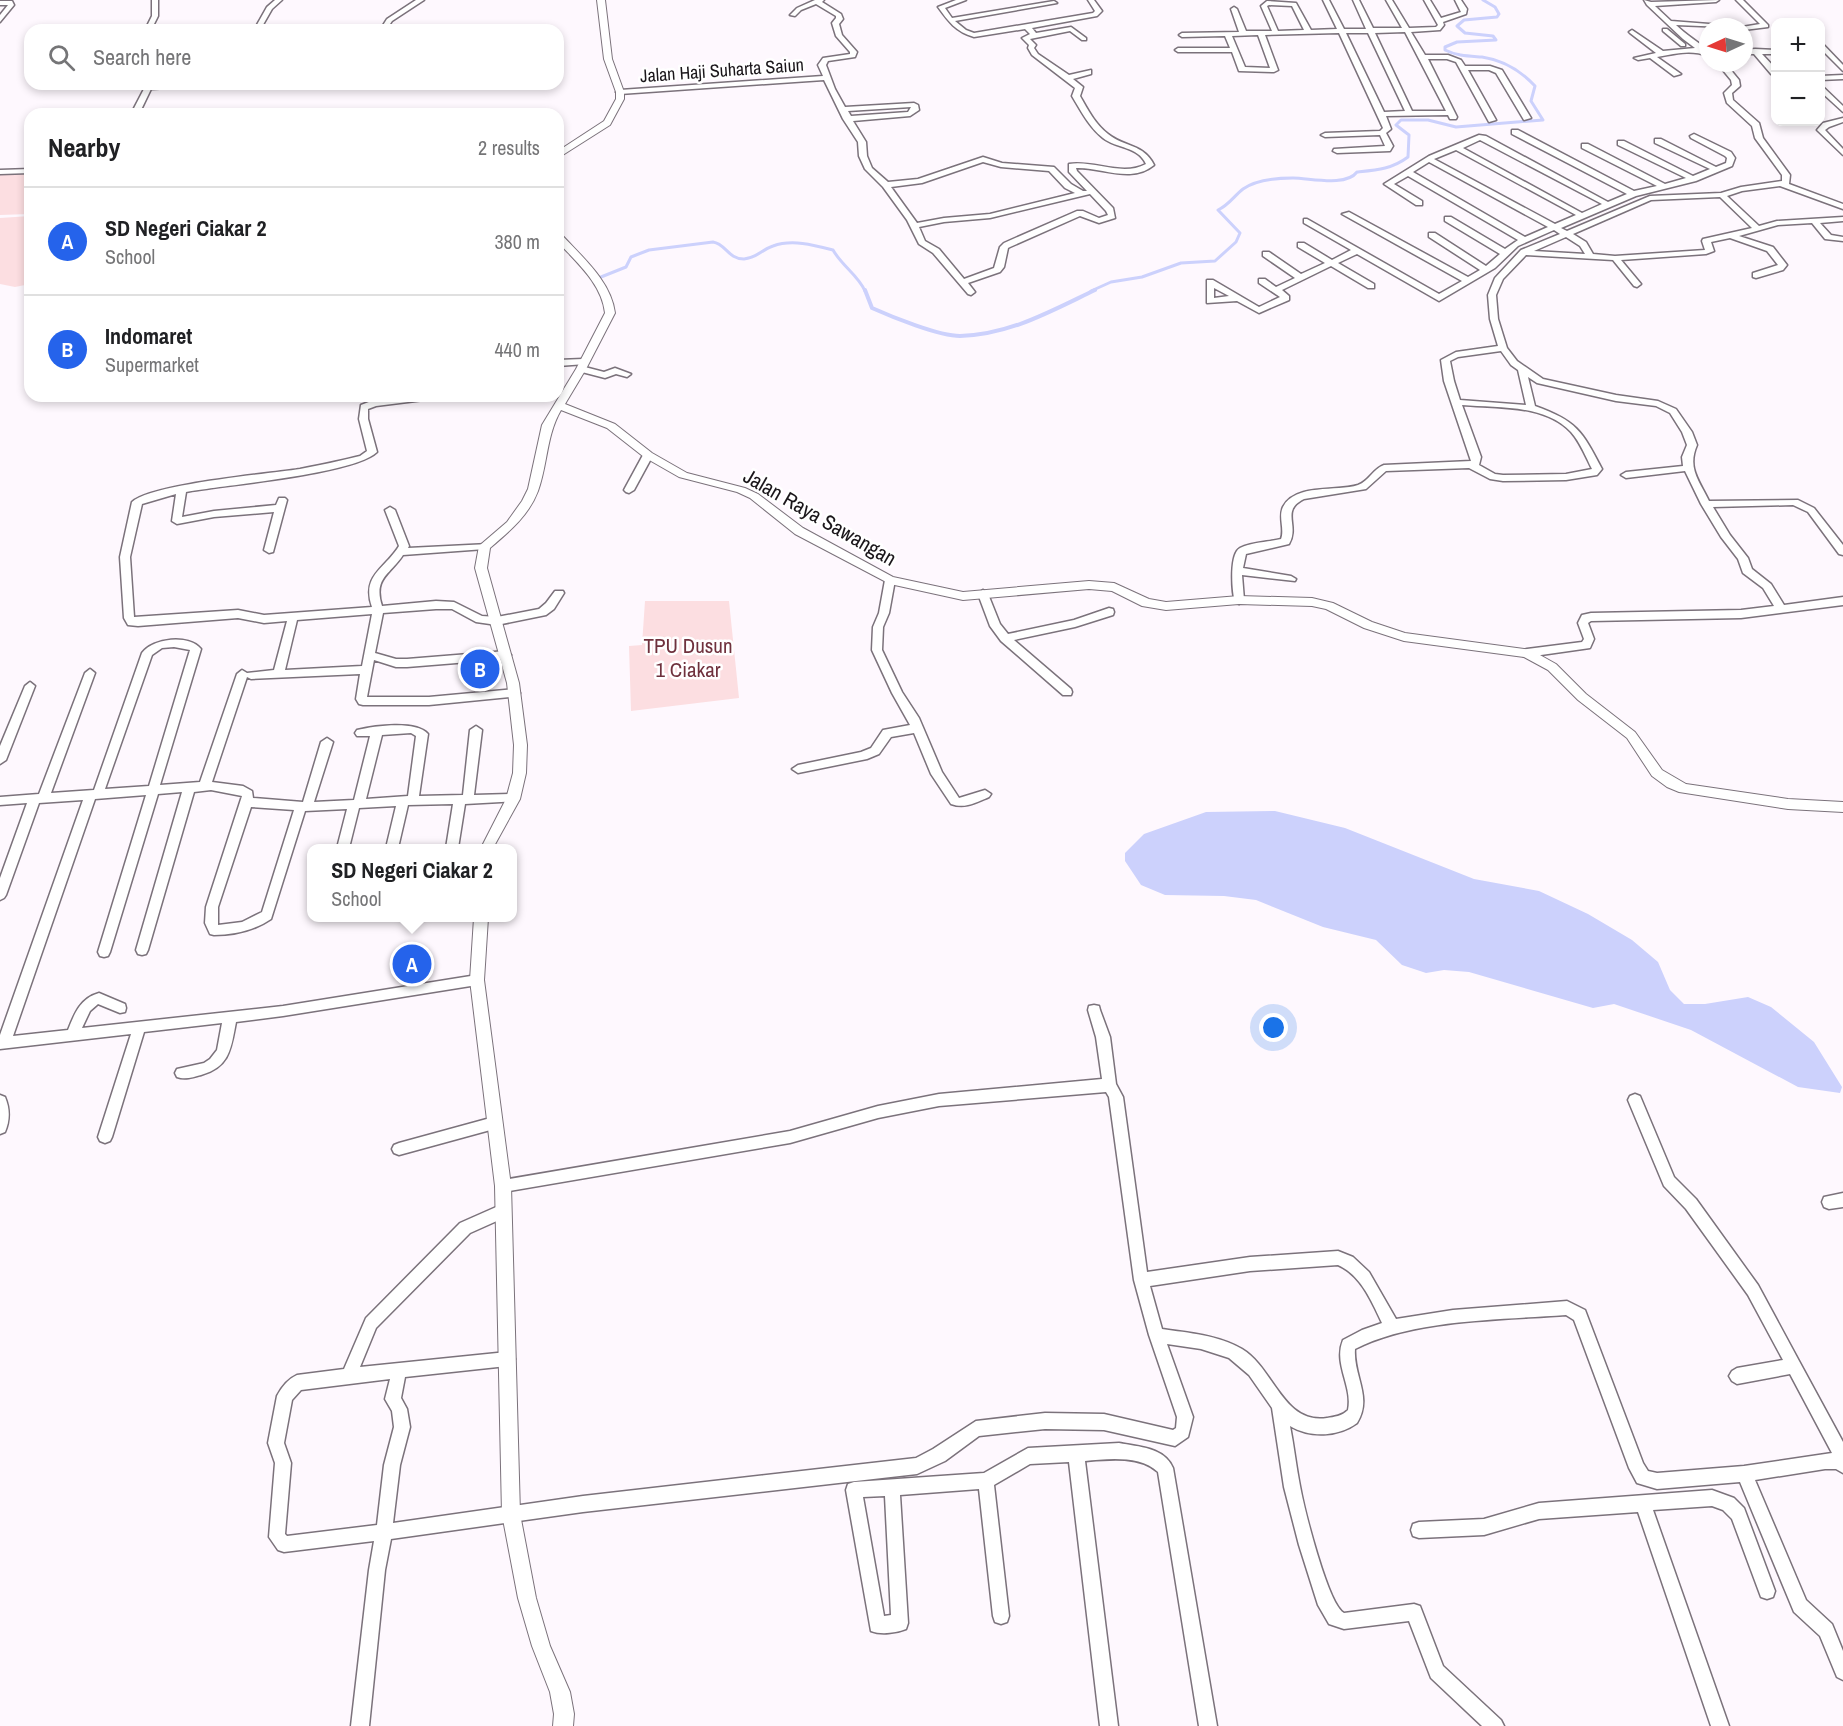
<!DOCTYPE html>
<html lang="en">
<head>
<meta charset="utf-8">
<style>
	body { margin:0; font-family:"Archivo Narrow",sans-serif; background:#f6f6f6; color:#202124 }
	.controls { position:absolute; right:18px; top:18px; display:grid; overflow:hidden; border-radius:12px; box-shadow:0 3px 9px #0003 }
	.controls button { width:54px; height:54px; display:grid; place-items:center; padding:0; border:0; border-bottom:2px solid #e0e0e0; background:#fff; color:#202124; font:30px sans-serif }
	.compass { position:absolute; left:1699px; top:18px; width:54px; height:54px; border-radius:50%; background:#fff; box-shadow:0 3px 9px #0003; rotate:266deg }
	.you { position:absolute; left:1274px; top:1028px; width:21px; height:21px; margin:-15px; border:4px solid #fff; border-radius:50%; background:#1a73e8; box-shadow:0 0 0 9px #1a73e833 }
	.badge { display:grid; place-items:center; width:39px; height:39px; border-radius:50%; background:#2563eb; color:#fff; font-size:20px; font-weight:700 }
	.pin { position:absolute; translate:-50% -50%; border:3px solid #fff; box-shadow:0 2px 6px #0006 }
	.popup { position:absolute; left:307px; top:844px; width:210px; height:78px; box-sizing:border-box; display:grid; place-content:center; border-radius:12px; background:#fff; filter:drop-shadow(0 2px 4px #0005); font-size:20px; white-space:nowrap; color:#757577 }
	.popup b { font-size:22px; color:#202124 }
	.popup::after { content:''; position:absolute; left:50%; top:100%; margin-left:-12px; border:12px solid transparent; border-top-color:#fff }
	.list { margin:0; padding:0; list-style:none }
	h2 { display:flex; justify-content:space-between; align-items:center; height:78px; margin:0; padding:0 24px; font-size:26px }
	h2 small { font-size:20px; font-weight:400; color:#757577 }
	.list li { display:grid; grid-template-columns:39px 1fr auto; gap:18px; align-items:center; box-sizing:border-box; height:108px; padding:0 24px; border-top:2px solid #e0e0e0 }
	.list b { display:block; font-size:22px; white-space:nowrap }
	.list p { margin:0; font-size:20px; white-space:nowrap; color:#757577 }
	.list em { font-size:20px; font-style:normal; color:#757577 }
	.icon { flex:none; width:33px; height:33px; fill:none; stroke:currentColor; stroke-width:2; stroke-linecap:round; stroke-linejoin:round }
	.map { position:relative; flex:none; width:1843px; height:1726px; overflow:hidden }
	.search { position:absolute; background:#fff; box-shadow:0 3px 9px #0003; left:24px; top:24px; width:540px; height:66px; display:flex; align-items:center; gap:15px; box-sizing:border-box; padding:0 21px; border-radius:18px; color:#757577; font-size:22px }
	.panel { position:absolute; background:#fff; box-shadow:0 3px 9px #0003; left:24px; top:108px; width:540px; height:294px; border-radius:18px }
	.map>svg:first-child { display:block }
</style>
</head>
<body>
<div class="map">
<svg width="1843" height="1726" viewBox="0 0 1843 1726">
	<rect width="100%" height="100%" fill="#fef8fe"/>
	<g fill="#fcdee1">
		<polygon points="30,173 30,214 0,215 0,174"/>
		<polygon points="30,216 30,284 15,287 0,284 0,218"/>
		<polygon points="645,601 729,601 739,698 631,711 629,646 642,645"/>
	</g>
	<polygon fill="#ccd1fc" points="1275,811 1345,828 1474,879 1539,891 1588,914 1632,940 1658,962 1670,990 1684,1004 1705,1004 1748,997 1771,1007 1814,1042 1842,1087 1840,1093 1798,1087 1691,1030 1614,1004 1593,1008 1469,972 1444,970 1426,973 1402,965 1376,940 1323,927 1256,900 1224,896 1165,895 1141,885 1125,861 1125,853 1144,834 1206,812"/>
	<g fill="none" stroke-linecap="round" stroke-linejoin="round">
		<g stroke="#ccd1fc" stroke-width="3">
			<path d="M596,279L626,267L631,257L649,250L713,242C726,244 728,259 744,259C757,258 761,250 773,246C792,239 814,245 833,250C842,266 858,275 865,291"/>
			<path d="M1091,291L1111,282L1142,277L1181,263L1215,261L1236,242L1240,233L1218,210C1229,205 1234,196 1243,189C1257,179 1277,178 1293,178C1310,178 1346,187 1357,172C1377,170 1392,169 1408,157L1409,135L1396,125L1401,120H1428L1456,127L1543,120L1531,101L1535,86C1521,71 1502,60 1482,57C1469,56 1457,56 1445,50V47L1457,42L1496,40L1493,36L1465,33L1457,26L1464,20L1497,17L1499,14L1495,7L1483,0"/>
		</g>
		<path stroke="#ccd1fc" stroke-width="4" d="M865,290L872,308C892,317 939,336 960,336C1009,335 1051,311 1095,290"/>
		<defs>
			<g id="minor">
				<polygon points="152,0 158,0 158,16 151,30 145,30 152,16"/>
				<polygon points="275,0 282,0 272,9 260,30 254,30 267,7"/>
				<polygon points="416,0 424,0 392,21 386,30 380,30 387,19"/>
				<path d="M815,0H824L822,2L841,14L843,19L839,24L842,35L857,52L855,57L828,61L826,65L835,89L845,107L914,103L918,105L919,110L910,116L853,121L866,142L867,156L872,168L888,182L918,179L983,157L1002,163L1054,167L1071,184L1083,191H1087L1069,172V164C1095,160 1122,177 1146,164C1138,146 1117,149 1103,138C1089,127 1081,111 1072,96L1075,88L1032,55L1028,48L1029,45L1022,38L1030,34L1025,29L974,37C956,32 948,21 938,7L956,0H966L945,8L952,18L1054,1L1057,3L955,21L966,30L974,33L1093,13L1095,11L1088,0H1094L1102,11L1097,16L1032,28L1036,33L1071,27L1086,38V40H1082L1070,31L1030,39L1036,45L1034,48L1038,54L1069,75L1091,70V74L1073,79L1083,87L1080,96C1088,110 1095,124 1108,134C1124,147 1144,144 1154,165C1131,184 1102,167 1076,168L1077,171L1113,208L1115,218L1099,223L1080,216L1010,247L1008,248L1004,267L1000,272L968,283L975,292L971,295L968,294L933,253L919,244L907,220L883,187L865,169L859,156L858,142L843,119L824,80L620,94L616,92L620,90L823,76L818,65L823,58L850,54V52L836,36L832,23L836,18V16L816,4L801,10L795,16L790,15L797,8ZM911,107L908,112L851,116L848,111ZM983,162L1001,167L1049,171L1065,188L1075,193L990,214L944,218L917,223L891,187L922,183ZM1090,194L1106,211L1108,215L1099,218L1083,211H1077L1004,243L1000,247L994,268L964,279L939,249L925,241L919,227L944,222L990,218Z"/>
				<path d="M1323,0H1329L1344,29H1366L1353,0H1359L1373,28H1402L1386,0H1392L1409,28L1436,27L1438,25L1424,0H1430L1441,18L1461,12L1455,0H1461L1467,9L1466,14L1443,22L1444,25L1440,30L1411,32L1425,55H1448L1461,60L1465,66H1490L1502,70L1531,118L1524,120L1496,73L1489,70H1468L1496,120L1489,122L1456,62L1447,59H1428L1457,117L1456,119H1450L1448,115L1386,116L1391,129L1386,133L1393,146L1390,151L1337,153L1333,151L1334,149L1385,146L1380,135L1325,137L1321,135L1325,133L1380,131L1383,128L1339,33L1265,35L1278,70L1274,72L1239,71L1232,52H1178L1175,50L1178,48H1230L1225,36L1182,37L1179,35L1182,33L1239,32L1231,9L1234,7L1237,9L1246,31H1272L1261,6L1267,1L1296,3L1311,30L1337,29ZM1269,5L1292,6L1304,30L1278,31L1267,6ZM1405,32L1446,111H1412L1375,33ZM1346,33H1368L1405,111L1384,112ZM1258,35L1270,68L1245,67L1232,36Z"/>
				<path d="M1644,0L1651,2L1719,0L1716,2L1655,6L1671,21L1722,25L1725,27L1676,25C1686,35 1699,42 1708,51V56C1690,49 1675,54 1657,57L1681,74L1674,76L1650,58L1638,60L1634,58L1656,53L1630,33L1629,32L1632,30L1663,51L1695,48L1683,39L1647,5Z"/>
				<polygon points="1736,0 1743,0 1768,25 1768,27 1744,30 1744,27 1742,27 1760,24"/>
				<polygon points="0,1 12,1 14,5 0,22 0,15 8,5 0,5"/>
				<polygon points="1663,29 1667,29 1685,44 1685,46 1681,46 1663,31"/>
				<polygon points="1820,41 1843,65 1843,71 1820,48"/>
				<polygon points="1755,49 1776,50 1776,54 1762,54 1776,69 1776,74 1771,74 1754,54 1744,54 1744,50"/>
				<path d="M1717,63H1725L1739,80L1740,86L1732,93L1733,100L1759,123L1763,138L1790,175L1789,184L1843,204V209L1780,186L1742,191L1727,196L1759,226L1777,221L1843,217V221L1820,223L1831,235L1843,237V241L1825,239L1812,223L1778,225L1739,236L1773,247L1787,265L1783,270L1756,278L1753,277V273L1778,265L1767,251L1730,238L1711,242L1714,251L1706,254L1621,260L1641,284L1637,287L1634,286L1613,260L1526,255L1503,279L1496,295L1498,319L1507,348L1517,361L1543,379L1616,395L1658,401L1676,409L1692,432L1697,445C1687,468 1699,480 1709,501L1798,500L1814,508L1843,545V555L1839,554L1808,512L1793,505L1713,507L1730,535L1748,558L1752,569L1771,584L1784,605L1843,597V605L1741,618L1591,621L1588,623L1594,639L1590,648L1527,657L1523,656L1522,653L1523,650L1527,649L1582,642L1584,639L1578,623L1582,615L1591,613L1741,610L1774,606L1763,588L1743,573L1738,559L1721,537L1701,504L1685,471L1626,478L1621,475L1626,472L1683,466L1682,457L1687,445L1682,432L1670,413L1656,406L1616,401L1537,383L1528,377L1535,406C1577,421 1582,431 1602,469L1597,475L1566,480L1503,481L1490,479L1469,468L1386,471L1366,489L1304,499C1280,511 1300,525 1289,544L1246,554L1243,568L1291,576L1296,579L1295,581L1242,575L1244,600L1239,604L1235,602C1232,592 1229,554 1240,548C1251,542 1269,542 1281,539C1285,529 1278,517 1283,507C1295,483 1337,492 1358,485C1369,481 1373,469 1384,465L1471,461L1444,381L1441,360L1456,352L1498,346L1490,319L1488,295L1495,278L1521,250L1560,234L1554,230L1518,246L1495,268L1439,301L1357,254L1338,263L1374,284V288H1368L1331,266L1282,290L1289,296V300L1259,313L1237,301L1207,303V280H1213L1259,307L1280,297L1259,283V279H1265L1276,287L1295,278L1263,256V252H1269L1301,274L1325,263L1298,247V243H1304L1332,260L1351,250L1304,223V219H1307L1439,294L1462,281L1342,214L1349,212L1468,277L1480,270L1429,237V233H1435L1486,266L1500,254L1445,221V217H1451L1505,249L1518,240L1408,176L1394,184L1422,201V205H1416L1384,184L1429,156L1479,135L1486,136L1608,202L1627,194L1512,134V130H1518L1634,191L1657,186L1582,148V144H1588L1665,184L1686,178L1618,145V141H1624L1693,176L1710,169L1655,143V139H1661L1716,167L1726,163L1727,158L1725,156L1691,138L1690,136L1694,134L1731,152L1735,158L1732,166L1696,181L1636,196L1561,228L1567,231L1650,196L1721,193L1741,187L1782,181V175L1755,138L1752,126L1727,103L1724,93L1732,85L1731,80ZM1480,140L1602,204L1582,213L1463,148ZM1456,150L1576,215L1555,224L1434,159ZM1429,162L1548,227L1525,237L1413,172ZM1720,197L1752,228L1703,239L1702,241L1705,250L1615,256L1593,254L1586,242L1573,234L1651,200ZM1566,237L1580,246L1585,254L1534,251ZM1214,288L1229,296L1214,298ZM1501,351L1511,365L1518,370L1526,405L1460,400L1454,381L1450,361L1458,357ZM1462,405C1497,408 1545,404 1571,432C1580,442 1586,457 1592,469L1566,474L1503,475L1495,474L1479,465L1481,457Z"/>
				<polygon points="1843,75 1843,79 1820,80 1820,76"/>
				<polygon points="121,84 207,84 203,86 151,89 139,114 131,114 144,89"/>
				<polygon points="1820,84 1843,106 1843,112 1820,91"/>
				<polygon points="1843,118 1843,122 1829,127 1825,130 1843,149 1843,155 1817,130 1823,123"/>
				<polygon points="30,169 30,173 0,174 0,170"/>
				<polygon points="583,359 587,362 586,364 558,366 558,360"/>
				<polygon points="581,366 604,372 615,368 631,374 627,377 616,374 605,378 578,371 577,369"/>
				<path d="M409,396H437L432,399L376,406L368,409V419L377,452C355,474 223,485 186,492L182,517L214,511L276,505L279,498H285L287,500L273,552L269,553L264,550L274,512L214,517L177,524L172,521L176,494L142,504L130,557L134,617L238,610L264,615L372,607C361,575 385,569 399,546L385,510L390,507L395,510L409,546L408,548L489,544V548L485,549L403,555C390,575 373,578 382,606L436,601L454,602L482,616L497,617L539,609L546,603L555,591H563L564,593L554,609L546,615L497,625L476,622L452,609H436L383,613L375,653L396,659H407L506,651L511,655L506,659L407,667H396L374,660L367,697H429L515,689L520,693L519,696L429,705H363L359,704L356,699L360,674L251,679L247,677L212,782L243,786L252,791L253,798L303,802L321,742L327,738L333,742L314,802L354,800L370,736H357L355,733L357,730C374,726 416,720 428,734L419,796L463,795L470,730L476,726L482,730L474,795L513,794L519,798L517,801L465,804L458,848H446L453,804L408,805L398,848H386L396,806L359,808L349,848H337L347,809L305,811L271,919C255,930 234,935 214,935L210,934L205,923L206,907L242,796L211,790L194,792L148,950L146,954L142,955L138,954L136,950L182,792L158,794L110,952L108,956L104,957L100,956L98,952L146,795L95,799L13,1036L68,1030C75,1012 81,998 99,993L125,1004L126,1008L125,1012L120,1013L98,1004L90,1011L82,1028L283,1006L477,975L481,976L483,980L481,984L477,985L283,1016L236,1022C231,1048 230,1067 201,1075C194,1077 185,1080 177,1077L175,1073L177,1069L204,1063L210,1059L217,1050L222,1023L144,1032L112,1137L110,1141L105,1143L100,1141L98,1137L131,1034L0,1049V1035L83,800L39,803L6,895L4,898L0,900V878L27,803L0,805V797L39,794L85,673L90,669L95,673L51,793L94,790L142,653C153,638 189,634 201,649L160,785L200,782L237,674L242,670L247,673L274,670L287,621L264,623L238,618L138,626L128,625L124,618L120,557L132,502C152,484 268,474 300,469C320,465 340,461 360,456L367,451L359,419L361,405L374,400ZM372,614L362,666L285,670L297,620ZM162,648L174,647L190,650L149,786L105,789L152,655ZM411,733L416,736L408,796L366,799L382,735ZM251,807L294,810L262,912L242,922L218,925V907Z"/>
				<polygon points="648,452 653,455 634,490 629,493 626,492 624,490 643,455"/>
				<path d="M890,577L895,580L889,613L883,627L882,650L902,692L919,718L942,772L959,798L985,790L991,794L989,797C975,803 965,809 951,804L931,774L914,733L891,737L879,754L867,759L798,773L792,769L798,765L861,752L871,748L883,730L910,725L892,693L872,650L873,627L879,613L885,580Z"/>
				<polygon points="983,590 988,594 1000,624 1008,634 1074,620 1109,608 1113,609 1114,612 1113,615 1075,627 1014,640 1071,689 1072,692 1071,695 1063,695 1001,641 990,626 978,594"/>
				<polygon points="30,682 35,686 6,760 0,764 0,746 25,686"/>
				<path d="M1094,1005L1099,1006L1100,1010L1110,1037L1116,1084L1123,1097L1147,1272L1250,1257L1338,1251L1353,1257L1369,1272L1396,1319L1453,1310L1567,1301L1585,1310L1643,1463L1648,1471L1657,1473L1744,1466L1832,1453L1790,1374L1737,1384L1732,1381L1729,1376L1732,1371L1737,1368L1783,1360L1748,1295L1686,1209L1664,1186L1628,1100L1630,1096L1635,1094L1640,1096L1674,1177L1696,1199L1758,1285L1799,1361L1843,1442V1473L1836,1469H1825L1755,1480L1806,1600L1832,1624L1843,1651V1680L1837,1677L1820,1636L1794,1612L1740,1482L1657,1489L1637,1483L1629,1468L1574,1320L1566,1315C1501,1320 1413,1319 1355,1349C1353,1376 1373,1397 1357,1423C1338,1437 1310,1438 1290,1426C1294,1446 1296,1466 1300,1486C1304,1508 1328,1605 1344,1613L1414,1604L1420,1606L1443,1666L1501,1720L1504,1726H1482L1431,1678L1409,1621L1344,1629L1329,1624L1318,1605L1299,1545L1284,1487L1272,1408L1249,1375L1229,1358L1201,1349L1167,1344L1193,1417L1188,1437L1175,1446L1104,1430L1045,1429L979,1436L945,1461L917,1474L583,1512L391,1539L385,1570L369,1726H351L369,1570L374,1541L284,1552L278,1550L269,1537L275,1463L268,1443L277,1396C281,1388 288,1379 297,1375L344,1369L366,1318L460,1223L503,1204L508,1206L510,1211L508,1216L470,1233L376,1328L360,1367L507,1352L512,1354L515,1359L512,1364L507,1366L405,1377L401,1398L407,1409L410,1427L400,1465L393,1523L583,1496L916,1458L933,1449L976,1421L1045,1413L1104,1414L1173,1430L1176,1428L1177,1417L1149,1335L1134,1280L1109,1097L1106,1092L939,1106L878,1118L790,1143L503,1192L498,1191L496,1186L498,1181L503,1180L790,1131L878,1106L939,1094L1102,1079L1096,1037L1088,1010L1089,1006ZM1338,1265C1361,1275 1372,1302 1382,1323L1362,1330L1343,1340C1333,1364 1353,1386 1348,1410C1342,1416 1334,1417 1327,1418C1283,1425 1274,1368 1242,1349C1218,1335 1189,1333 1162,1329L1150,1286L1250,1271ZM390,1379L385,1399L392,1411L394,1427L384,1465L377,1525L287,1536L285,1534L291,1463L284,1443L292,1400L301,1390Z"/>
				<path d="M0,1095L5,1097C10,1109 10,1120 5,1132L0,1134Z"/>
				<polygon points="494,1117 499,1119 501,1123 499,1127 494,1129 399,1155 394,1153 392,1149 394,1145 399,1143"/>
				<polygon points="1843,1193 1843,1207 1829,1209 1824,1207 1822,1202 1824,1197"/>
				<path d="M1119,1443C1139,1447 1164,1447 1173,1468L1217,1726H1199L1158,1472C1140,1455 1107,1459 1085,1461L1118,1726H1100L1069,1462L1030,1464L994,1485L1009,1616L1007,1622L1001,1624L995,1622L993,1616L979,1489L900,1495L908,1623L906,1629C896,1633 881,1635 871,1631L846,1490L848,1484L854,1482L984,1473L1028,1448ZM885,1496L891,1615L884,1616L863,1497Z"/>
				<polygon points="1712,1490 1734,1498 1744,1508 1775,1591 1773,1597 1767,1599 1761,1597 1732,1519 1723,1510 1712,1506 1653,1510 1729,1726 1711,1726 1638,1512 1539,1519 1484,1535 1419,1538 1413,1536 1411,1530 1413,1524 1419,1522 1484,1519 1539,1503"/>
			</g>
			<g id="tertiary">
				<polygon points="597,0 605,0 612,59 624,92 624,99 610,125 558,158 558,151 604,121 616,99 616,92 604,59"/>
				<path d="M558,233L561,234C582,257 611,281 615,313L586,369L565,404L615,424L652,453L687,473L745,488L758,494L803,528L893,577L963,592L1089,581L1114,583L1149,599L1166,602L1239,596L1312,598L1333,603L1372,622L1405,633L1531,650L1556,664L1586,694L1635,732L1662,770L1686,784L1788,799L1843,802V812L1788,809L1679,792L1667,787L1652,776L1627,738L1578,700L1548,670L1524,657L1404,641L1364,628L1326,609L1312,606L1239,604L1166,610L1142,606L1112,591L1089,589L963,600L890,584L795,534L750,498L737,492L679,477L644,457L607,428L561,410C546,436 548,463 538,491C529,515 510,531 490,548L487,568L519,683L527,745L526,773L520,799L493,848H481L506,799L513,773L514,745L507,683L475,568L479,546L507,522L522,501L528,489L542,425L576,369L605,313C602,284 577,263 558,242Z"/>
				<polygon points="474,918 488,918 484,980 511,1186 520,1514 536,1598 550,1646 570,1692 574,1714 573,1726 553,1726 554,1714 550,1692 532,1646 518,1598 502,1514 495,1186 470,980"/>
			</g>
		</defs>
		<use href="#minor" stroke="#7b727b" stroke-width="3"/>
		<use href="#tertiary" stroke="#7b727b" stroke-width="2"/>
		<use href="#minor" fill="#fff" fill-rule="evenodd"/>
		<use href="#tertiary" fill="#fff" fill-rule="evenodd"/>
	</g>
	<g text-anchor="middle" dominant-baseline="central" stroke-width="5" stroke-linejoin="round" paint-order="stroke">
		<g font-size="18" fill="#1a161a" stroke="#fff">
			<text transform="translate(722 70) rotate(-4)">Jalan Haji Suharta Saiun</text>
		</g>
		<g font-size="21" fill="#1a161a" stroke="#fff">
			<text transform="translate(820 517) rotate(30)">Jalan Raya Sawangan</text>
		</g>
		<g font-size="21" fill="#6f313d" stroke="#fff">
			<text x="688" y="645">TPU Dusun<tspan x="688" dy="24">1 Ciakar</tspan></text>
		</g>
	</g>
</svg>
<div class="controls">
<button>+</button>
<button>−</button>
</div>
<svg class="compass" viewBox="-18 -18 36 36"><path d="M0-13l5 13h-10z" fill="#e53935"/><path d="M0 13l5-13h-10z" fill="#757577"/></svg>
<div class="you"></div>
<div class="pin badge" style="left:412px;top:964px">A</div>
<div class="popup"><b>SD Negeri Ciakar 2</b>School</div>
<div class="pin badge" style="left:480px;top:669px">B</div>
<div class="search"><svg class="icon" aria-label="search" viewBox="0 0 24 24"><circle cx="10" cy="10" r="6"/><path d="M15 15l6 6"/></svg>Search here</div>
<section class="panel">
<h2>Nearby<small>2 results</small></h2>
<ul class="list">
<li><span class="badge">A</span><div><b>SD Negeri Ciakar 2</b><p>School</p></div><em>380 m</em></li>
<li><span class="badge">B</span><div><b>Indomaret</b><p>Supermarket</p></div><em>440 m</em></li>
</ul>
</section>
</div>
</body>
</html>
